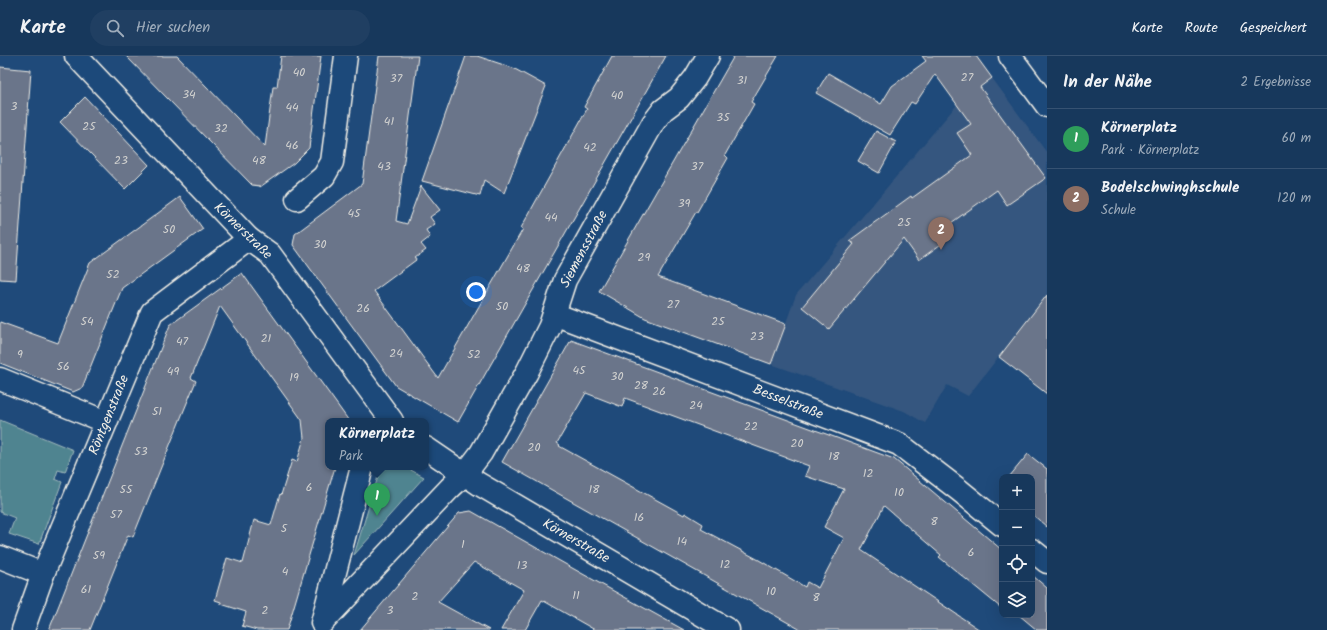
<!DOCTYPE html>
<html lang="de">
<head>
<meta charset="utf-8">
<style>
	body { margin:0; font-family:Kalam,sans-serif; background:#203f62; color:#f1f3f6 }
	.controls { position:absolute; right:12px; bottom:12px; display:grid; overflow:hidden; border-radius:8px; box-shadow:0 4px 16px #0002 }
	.controls button { width:36px; height:36px; display:grid; place-items:center; padding:0; border:0; border-bottom:1px solid #365272; background:#17385c; color:#f1f3f6; font:20px sans-serif }
	.you { position:absolute; left:476px; top:236px; width:14px; height:14px; margin:-10px; border:3px solid #fff; border-radius:50%; background:#1a73e8; box-shadow:0 0 0 6px #1a73e833 }
	.badge { display:grid; place-items:center; width:26px; height:26px; border-radius:50%; background:#e797bd; color:#fff; font-size:13px; font-weight:700 }
	.pin { position:absolute; translate:-50% -33px; filter:drop-shadow(0 1px 2px #0008) }
	.pin::after { content:''; position:absolute; top:21px; width:14px; height:12px; background:inherit; clip-path:polygon(0 0,100% 0,50% 100%) }
	.popup { position:absolute; left:325px; top:362px; width:104px; height:52px; box-sizing:border-box; display:grid; place-content:center; border-radius:8px; background:#17385c; filter:drop-shadow(0 1px 3px #0005); font-size:13px; white-space:nowrap; color:#9eacbb }
	.popup b { font-size:15px; color:#f1f3f6 }
	.popup::after { content:''; position:absolute; left:50%; top:100%; margin-left:-8px; border:8px solid transparent; border-top-color:#17385c }
	.list { margin:0; padding:0; list-style:none }
	h2 { display:flex; justify-content:space-between; align-items:center; height:52px; margin:0; padding:0 16px; font-size:17px }
	h2 small { font-size:13px; font-weight:400; color:#9eacbb }
	.list li { display:grid; grid-template-columns:26px 1fr auto; gap:12px; align-items:center; box-sizing:border-box; height:60px; padding:0 16px; border-top:1px solid #365272 }
	.list b { display:block; font-size:15px; white-space:nowrap }
	.list p { margin:0; font-size:13px; white-space:nowrap; color:#9eacbb }
	.list em { font-size:13px; font-style:normal; color:#9eacbb }
	.icon { flex:none; width:22px; height:22px; fill:none; stroke:currentColor; stroke-width:2; stroke-linecap:round; stroke-linejoin:round }
	.map { position:relative; flex:none; width:1047px; height:574px; overflow:hidden }
	header { display:flex; align-items:center; gap:24px; box-sizing:border-box; height:56px; padding:0 20px; background:#17385c; border-bottom:1px solid #365272 }
	header strong { font-size:19px }
	nav { display:flex; gap:22px; margin-inline-start:auto; font-size:14px }
	.search { width:280px; height:36px; background:#203f62; display:flex; align-items:center; gap:10px; box-sizing:border-box; padding:0 14px; border-radius:22px; color:#9eacbb; font-size:15px }
	main { display:flex }
	aside { flex:1; background:#17385c }
	.map>svg:first-child { display:block }
</style>
</head>
<body>
<header>
<strong>Karte</strong>
<div class="search"><svg class="icon" aria-label="search" viewBox="0 0 24 24"><circle cx="10" cy="10" r="6"/><path d="M15 15l6 6"/></svg>Hier suchen</div>
<nav><a>Karte</a><a>Route</a><a>Gespeichert</a></nav>
</header>
<main>
<div class="map">
<svg width="1047" height="574" viewBox="0 0 1047 574">
	<rect width="100%" height="100%" fill="#1f4a7a"/>
	<filter id="ink" filterUnits="userSpaceOnUse"><feTurbulence type="fractalNoise" baseFrequency=".025" numOctaves="2"/><feDisplacementMap in="SourceGraphic" scale="8" xChannelSelector="R" yChannelSelector="G"/><feConvolveMatrix kernelMatrix="1 2 1 2 8 2 1 2 1" color-interpolation-filters="sRGB"/></filter>
	<g filter="url(#ink)">
		<polygon fill="#36577f" points="992,22 1047,97 1047,239 1022,271 968,340 947,329 925,367 904,355 771,308 796,239 961,44"/>
		<g fill="#508490" stroke="#a2babc">
			<polygon points="0,364 73,394 65,416 58,414 55,423 62,426 39,488 9,478 15,462 0,456"/>
			<polygon points="381,411 405,411 424,421 354,499"/>
		</g>
		<g fill="#6b748a" stroke="#f4f1e8" fill-rule="evenodd">
			<polygon points="126,0 177,0 265,91 273,31 277,31 281,0 321,0 309,92 294,107 260,131 260,130 252,129"/>
			<polygon points="379,0 418,0 396,165 407,168 421,130 440,154 430,161 435,168 426,174 430,181 421,188 426,194 415,202 416,204 374,235 438,322 523,173 521,172 587,53 584,51 612,0 666,0 458,366 396,330 293,189 295,178 362,128"/>
			<polygon points="466,0 477,0 513,12 546,30 504,137 484,124 480,140 422,125"/>
			<polygon points="734,0 778,0 751,46 754,48 725,99 728,102 697,156 696,156 658,221 786,268 771,308 645,262 599,235"/>
			<polygon points="922,0 976,0 992,22 980,31 1046,122 1007,149 997,134 937,177 944,186 919,204 904,183 829,273 802,251 854,188 849,185 911,140 912,142 972,99 957,77 971,68 935,18 915,48 911,46 890,79 816,37 828,17 881,48 892,30 926,5"/>
			<polygon points="0,11 31,14 16,224 0,223"/>
			<polygon points="85,41 149,109 125,133 60,66"/>
			<polygon points="876,75 896,86 879,117 858,105"/>
			<polygon points="180,141 203,173 122,232 82,332 73,336 0,307 0,266 58,287 90,207"/>
			<polygon points="242,217 349,365 328,365 328,411 335,411 287,574 257,574 242,570 246,556 221,548 221,546 215,544 227,502 243,507 254,464 271,469 280,438 281,439 292,404 297,406 304,382 302,364 220,250 191,322 196,325 182,359 133,481 128,479 90,574 49,574 170,269"/>
			<polygon points="1047,239 1047,338 999,301"/>
			<path d="M571,284L894,403L1002,494V548L1000,551L939,501L941,499L884,450L861,494L980,574H801L502,406ZM586,337L622,351L625,342L809,410L805,420L844,433L824,471L844,482L818,532L807,526L805,531L759,504L701,473L703,468L685,457L684,459L559,390L560,389L557,387Z"/>
			<polygon points="1028,398 1047,413 1047,471 1032,458 1032,421 1009,421"/>
			<polygon points="471,455 581,517 684,574 595,574 542,544 525,574 501,574 524,534 474,506 438,546 489,574 360,574 459,457"/>
			<polygon points="1032,519 1047,532 1047,574 1037,574 1019,559 1032,559"/>
		</g>
		<g fill="none" stroke-linecap="round" stroke-linejoin="round">
			<defs>
				<g id="street">
					<polyline points="76,0 249,183 270,198 392,365"/>
					<polyline points="1010,0 1047,50"/>
					<polyline points="297,143 324,120 332,106 346,0"/>
					<polyline points="554,258 899,388 959,434 1002,469"/>
					<polyline points="0,323 106,366"/>
					<polyline points="426,392 479,428 728,574"/>
					<polyline points="362,411 322,567 450,432 465,418 481,397 527,316 550,270 565,224 653,67 663,54 679,42 695,22 708,0"/>
					<polyline points="1032,494 1047,506"/>
					<polyline points="0,501 43,518"/>
					<polyline points="23,574 43,518 152,256 249,183"/>
				</g>
			</defs>
			<use href="#street" stroke="#f4f1e8" stroke-width="25"/>
			<use href="#street" stroke="#1f4a7a" stroke-width="22"/>
		</g>
	</g>
	<g text-anchor="middle" dominant-baseline="central" stroke-width="3.5" stroke-linejoin="round" paint-order="stroke">
		<g font-size="12" fill="#d2d2d0">
			<text x="299" y="16">40</text>
			<text x="967" y="21">27</text>
			<text x="396" y="22">37</text>
			<text x="742" y="24">31</text>
			<text x="189" y="38">34</text>
			<text x="617" y="39">40</text>
			<text x="14" y="50">3</text>
			<text x="292" y="51">44</text>
			<text x="723" y="61">35</text>
			<text x="389" y="65">41</text>
			<text x="89" y="70">25</text>
			<text x="221" y="72">32</text>
			<text x="292" y="89">46</text>
			<text x="590" y="91">42</text>
			<text x="121" y="104">23</text>
			<text x="259" y="104">48</text>
			<text x="384" y="110">43</text>
			<text x="697" y="110">37</text>
			<text x="684" y="147">39</text>
			<text x="354" y="157">45</text>
			<text x="551" y="161">44</text>
			<text x="904" y="166">25</text>
			<text x="169" y="173">50</text>
			<text x="320" y="188">30</text>
			<text x="644" y="201">29</text>
			<text x="523" y="212">48</text>
			<text x="113" y="218">52</text>
			<text x="673" y="248">27</text>
			<text x="502" y="250">50</text>
			<text x="363" y="252">26</text>
			<text x="87" y="265">54</text>
			<text x="718" y="265">25</text>
			<text x="757" y="280">23</text>
			<text x="266" y="282">21</text>
			<text x="182" y="285">47</text>
			<text x="396" y="297">24</text>
			<text x="20" y="298">9</text>
			<text x="474" y="298">52</text>
			<text x="63" y="310">56</text>
			<text x="579" y="314">45</text>
			<text x="173" y="315">49</text>
			<text x="617" y="320">30</text>
			<text x="294" y="321">19</text>
			<text x="641" y="329">28</text>
			<text x="659" y="335">26</text>
			<text x="696" y="349">24</text>
			<text x="157" y="355">51</text>
			<text x="751" y="370">22</text>
			<text x="797" y="387">20</text>
			<text x="534" y="391">20</text>
			<text x="141" y="395">53</text>
			<text x="834" y="400">18</text>
			<text x="868" y="417">12</text>
			<text x="309" y="431">6</text>
			<text x="126" y="433">55</text>
			<text x="594" y="433">18</text>
			<text x="899" y="436">10</text>
			<text x="116" y="458">57</text>
			<text x="639" y="461">16</text>
			<text x="934" y="465">8</text>
			<text x="284" y="472">5</text>
			<text x="682" y="485">14</text>
			<text x="463" y="488">1</text>
			<text x="971" y="496">6</text>
			<text x="99" y="499">59</text>
			<text x="725" y="508">12</text>
			<text x="522" y="509">13</text>
			<text x="285" y="515">4</text>
			<text x="86" y="533">61</text>
			<text x="771" y="535">10</text>
			<text x="576" y="539">11</text>
			<text x="415" y="540">2</text>
			<text x="816" y="541">8</text>
			<text x="265" y="554">2</text>
			<text x="390" y="554">3</text>
		</g>
		<g font-size="14" fill="#f4f1e8" stroke="#1f4a7a">
			<text transform="translate(243 175) rotate(44)">Körnerstraße</text>
			<text transform="translate(584 193) rotate(-62)">Siemensstraße</text>
			<text transform="translate(788 346) rotate(21)">Besselstraße</text>
			<text transform="translate(109 359) rotate(-68)">Röntgenstraße</text>
			<text transform="translate(576 485) rotate(30)">Körnerstraße</text>
		</g>
	</g>
</svg>
<div class="controls">
<button>+</button>
<button>−</button>
<button><svg class="icon" aria-label="locate" viewBox="0 0 24 24"><circle cx="12" cy="12" r="6"/><path d="M12 2v4M12 18v4M2 12h4M18 12h4"/></svg></button>
<button><svg class="icon" aria-label="layers" viewBox="0 0 24 24"><path d="M12 4l9 5-9 5-9-5zM3 14l9 5 9-5"/></svg></button>
</div>
<div class="you"></div>
<div class="pin badge" style="left:377px;top:460px;background:#2e9e5b">1</div>
<div class="popup"><b>Körnerplatz</b>Park</div>
<div class="pin badge" style="left:941px;top:194px;background:#8d6e63">2</div>
</div>
<aside>
<h2>In der Nähe<small>2 Ergebnisse</small></h2>
<ul class="list">
<li><span class="badge" style="background:#2e9e5b">1</span><div><b>Körnerplatz</b><p>Park · Körnerplatz</p></div><em>60 m</em></li>
<li><span class="badge" style="background:#8d6e63">2</span><div><b>Bodelschwinghschule</b><p>Schule</p></div><em>120 m</em></li>
</ul>
</aside>
</main>
</body>
</html>
